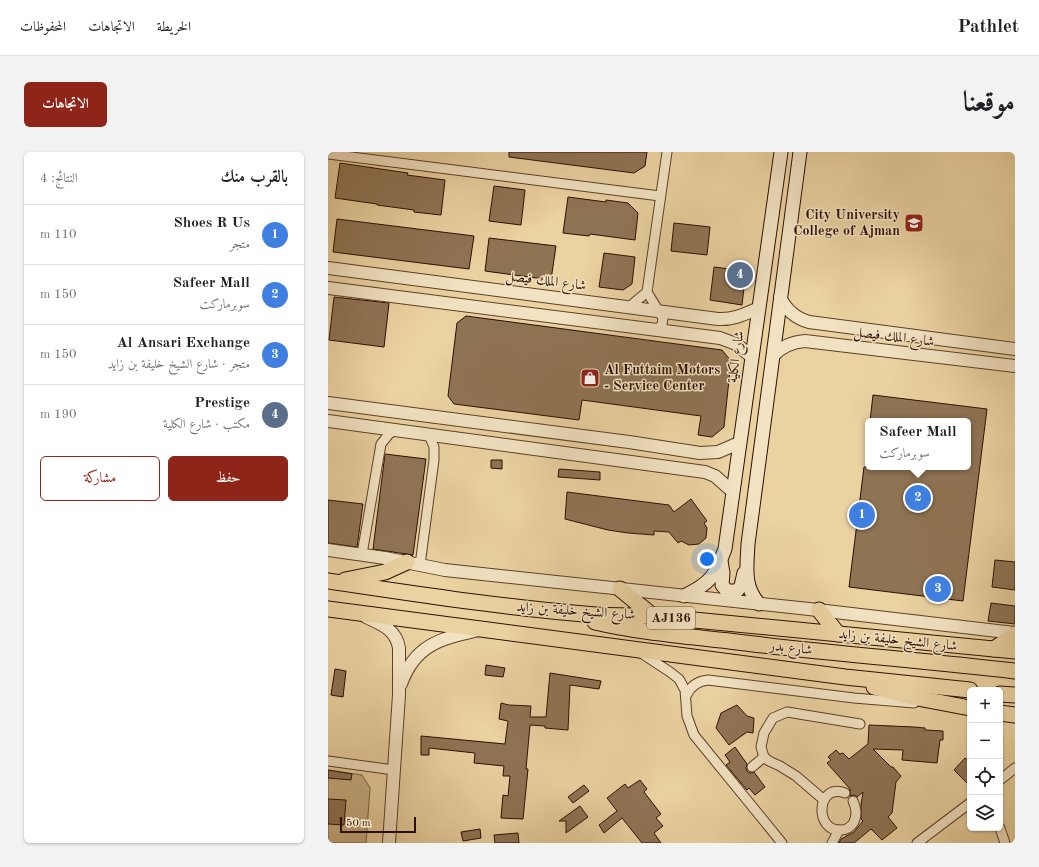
<!DOCTYPE html>
<html lang="ar">
<head>
<meta charset="utf-8">
<style>
	body { margin:0; font-family:"Old Standard TT",Amiri,serif; background:#f2f2f2; color:#202124; direction:rtl }
	.controls { position:absolute; right:12px; bottom:12px; display:grid; overflow:hidden; border-radius:6px; box-shadow:0 1px 3px #0004 }
	.controls button { width:36px; height:36px; display:grid; place-items:center; padding:0; border:0; border-bottom:1px solid #e0e0e0; background:#fff; color:#202124; font:20px sans-serif }
	.scale { position:absolute; left:12px; bottom:10px; width:76px; box-sizing:border-box; padding-left:4px; border:2px solid #2b0f01; border-top:0; font-size:11px; line-height:14px; white-space:nowrap; color:#2b0f01; -webkit-text-stroke:3px #f2e2c2; paint-order:stroke }
	.you { position:absolute; left:379px; top:407px; width:14px; height:14px; margin:-10px; border:3px solid #fff; border-radius:50%; background:#1a73e8; box-shadow:0 0 0 6px #1a73e833 }
	.badge { display:grid; place-items:center; width:26px; height:26px; border-radius:50%; background:#8f2418; color:#fff; font-size:13px; font-weight:700 }
	.pin { position:absolute; translate:-50% -50%; border:2px solid #fff; box-shadow:0 1px 4px #0006 }
	.popup { position:absolute; left:537px; top:266px; width:106px; height:52px; box-sizing:border-box; display:grid; place-content:center; border-radius:6px; background:#fff; filter:drop-shadow(0 1px 3px #0005); font-size:13px; white-space:nowrap; color:#757577 }
	.popup b { font-size:15px; color:#202124 }
	.popup::after { content:''; position:absolute; left:50%; top:100%; margin-left:-8px; border:8px solid transparent; border-top-color:#fff }
	.list { margin:0; padding:0; list-style:none }
	h2 { display:flex; justify-content:space-between; align-items:center; height:52px; margin:0; padding:0 16px; font-size:17px }
	h2 small { font-size:13px; font-weight:400; color:#757577 }
	.list li { display:grid; grid-template-columns:26px 1fr auto; gap:12px; align-items:center; box-sizing:border-box; height:60px; padding:0 16px; border-top:1px solid #e0e0e0 }
	.list b { display:block; font-size:15px; white-space:nowrap }
	.list p { margin:0; font-size:13px; white-space:nowrap; color:#757577 }
	.list em { font-size:13px; font-style:normal; color:#757577 }
	.actions { display:flex; gap:8px; padding:12px 16px }
	.actions a { flex:1; padding:9px 0; border:1px solid #8f2418; border-radius:6px; text-align:center; font-size:14px; color:#8f2418 }
	.actions .main { background:#8f2418; color:#fff }
	.icon { flex:none; width:22px; height:22px; fill:none; stroke:currentColor; stroke-width:2; stroke-linecap:round; stroke-linejoin:round }
	.map { position:relative; flex:none; width:687px; height:691px; overflow:hidden; direction:ltr; border-radius:6px }
	header { display:flex; align-items:center; gap:24px; box-sizing:border-box; height:56px; padding:0 20px; background:#fff; border-bottom:1px solid #e0e0e0 }
	header strong { font-size:19px }
	nav { display:flex; gap:22px; margin-inline-start:auto; font-size:14px }
	.intro { display:flex; align-items:center; justify-content:space-between; box-sizing:border-box; height:96px; padding:0 24px }
	h1 { margin:0; font-size:28px }
	.button { padding:10px 18px; border-radius:6px; background:#8f2418; color:#fff; font-size:14px; font-weight:700 }
	main { display:flex; gap:24px; padding:0 24px }
	aside { flex:1; background:#fff; border-radius:6px; box-shadow:0 1px 3px #0004 }
	.map>svg:first-child { display:block }
</style>
</head>
<body>
<header>
<strong>Pathlet</strong>
<nav><a>الخريطة</a><a>الاتجاهات</a><a>المحفوظات</a></nav>
</header>
<div class="intro"><h1>موقعنا</h1><a class="button">الاتجاهات</a></div>
<main>
<div class="map">
<svg width="687" height="691" viewBox="0 0 687 691">
	<rect width="100%" height="100%" fill="#ebd2a1"/>
	<filter id="stains"><feTurbulence type="fractalNoise" baseFrequency=".005" numOctaves="4"/><feColorMatrix values="0 0 0 0 .2 0 0 0 0 .09 0 0 0 0 .02 0 0 0 .5 -.17"/></filter>
	<radialGradient id="worn" r=".72"><stop offset=".6" stop-color="#630" stop-opacity="0"/><stop offset="1" stop-color="#630" stop-opacity=".3"/></radialGradient>
	<polygon fill="#cab186" stroke="#7a6044" points="0,618 34,623 42,636 38,691 0,691"/>
	<g fill="#8f7454" stroke="#2b0f01">
		<polygon points="181,0 319,0 317,14 306,21 181,5"/>
		<polygon points="12,11 80,21 79,23 117,28 113,63 86,60 86,58 49,53 49,52 7,46"/>
		<polygon points="166,34 197,38 193,73 161,69"/>
		<polygon points="240,45 278,50 278,48 300,51 310,61 307,88 262,82 261,84 235,81"/>
		<polygon points="9,67 146,84 141,117 5,100"/>
		<polygon points="346,71 382,75 379,103 343,99"/>
		<polygon points="161,86 228,94 223,128 157,119"/>
		<polygon points="276,101 307,105 304,132 295,138 271,135"/>
		<polygon points="386,115 418,119 414,153 382,148"/>
		<polygon points="6,145 61,151 56,195 1,188"/>
		<polygon points="138,164 394,198 403,209 396,275 384,285 370,283 373,264 254,248 251,268 126,252 120,244 129,171"/>
		<polygon points="545,243 659,257 635,449 521,435 536,315 640,315 640,269 542,269"/>
		<polygon points="57,302 98,307 85,403 45,397"/>
		<polygon points="163,308 174,308 174,317 163,316"/>
		<polygon points="231,317 272,320 272,328 230,325"/>
		<polygon points="239,340 341,353 346,360 363,347 379,369 376,371 379,376 378,386 371,392 361,393 353,389 350,391 341,380 326,379 326,383 300,381 280,378 237,367"/>
		<polygon points="0,348 35,352 29,395 0,391"/>
		<polygon points="667,408 687,410 687,438 664,435"/>
		<polygon points="663,451 687,454 687,472 660,469"/>
		<polygon points="158,513 177,516 175,525 157,523"/>
		<polygon points="7,517 18,519 15,545 3,543"/>
		<polygon points="222,521 273,529 271,537 242,533 240,578 217,576 217,574 202,573 198,617 200,617 195,667 173,666 175,643 180,644 182,624 175,624 176,614 146,611 147,601 101,596 101,603 93,603 93,584 177,592 180,569 171,567 173,551 181,553 203,554 202,565 218,565"/>
		<polygon points="409,553 419,564 426,566 425,581 419,580 401,593 388,576 393,561"/>
		<polygon points="541,573 586,575 597,576 597,578 615,579 615,588 612,588 609,611 574,608 575,598 545,597 563,615 565,615 573,624 568,630 564,661 560,665 569,676 554,688 543,677 526,691 511,691 513,687 526,680 535,669 533,667 533,653 535,640 529,645 526,643 522,644 522,637 499,611 503,608 500,605 508,598 512,602 515,601 521,607 540,592"/>
		<polygon points="407,595 419,612 418,616 419,619 422,621 426,620 437,635 427,643 421,636 419,638 398,613 402,610 397,603"/>
		<polygon points="637,606 642,610 642,634 626,618"/>
		<polygon points="0,618 24,622 23,628 0,626"/>
		<polygon points="312,628 319,637 316,640 333,662 328,666 335,674 326,681 333,691 314,691 294,666 276,681 271,673 289,659 279,646 297,632 300,636"/>
		<polygon points="256,633 261,639 245,651 240,645"/>
		<polygon points="0,647 18,648 16,673 0,672"/>
		<polygon points="252,654 260,665 238,681 238,669 231,669"/>
		<polygon points="152,677 153,686 135,689 133,680"/>
		<polygon points="190,681 191,691 167,691 166,683"/>
	</g>
	<g fill="none" stroke-linecap="round" stroke-linejoin="round">
		<defs>
			<g id="minor">
				<polyline points="0,2 332,44"/>
				<polyline points="301,155 319,140"/>
				<polyline points="328,178 334,173 335,166 319,140 339,0"/>
				<polyline points="34,402 53,292 61,282 66,279"/>
				<polyline points="92,413 106,308 106,295 101,283"/>
				<polyline points="313,501 342,520 351,527 357,538 359,564 366,583 454,691"/>
				<path d="M358,544C362,535 369,529 380,528L526,546L586,551"/>
				<polyline points="0,609 66,618"/>
				<polyline points="424,615 436,605"/>
				<polyline points="672,628 687,616"/>
				<path d="M517,641C488,630 486,680 513,678C519,678 523,675 526,670C529,663 528,655 525,649"/>
				<polyline points="496,648 468,624 452,614 441,609 436,605 433,595 436,581 445,566 459,560 532,572"/>
				<polyline points="672,676 677,691"/>
				<polyline points="504,691 511,678"/>
				<polyline points="589,691 642,651"/>
			</g>
			<g id="tertiary">
				<path d="M0,116L390,167C405,168 417,162 431,156"/>
				<polyline points="0,136 392,186 408,192 424,205"/>
				<path d="M452,145C458,158 467,166 481,170L687,197"/>
				<path d="M445,204C454,194 464,190 477,189L687,214"/>
				<polyline points="0,251 301,290 372,301 390,300 411,291"/>
				<polyline points="0,269 377,320 387,324 405,340"/>
				<polyline points="0,398 57,406 117,418 481,457 687,481"/>
				<path d="M38,465C53,472 68,477 71,496V543L61,691"/>
				<path d="M73,532C87,492 113,487 150,478"/>
			</g>
			<g id="secondary">
				<polyline points="393,409 395,421 394,433 399,439 409,439 413,434 416,421"/>
				<path d="M356,444C383,431 387,424 397,397L453,0"/>
				<path d="M431,452C415,434 419,415 420,392L472,0"/>
			</g>
			<g id="primary">
				<polyline points="17,428 57,420 79,410"/>
				<path d="M0,429C89,442 178,456 268,463C287,464 306,464 325,464L687,499"/>
				<polyline points="292,437 325,464"/>
				<polyline points="0,457 517,525 642,538"/>
				<polyline points="491,458 510,482"/>
				<path d="M267,470C309,480 358,484 401,489C496,501 592,508 687,519"/>
				<polyline points="666,497 687,482"/>
				<polyline points="546,535 584,545 642,556"/>
				<polyline points="672,542 687,543"/>
				<polyline points="672,561 687,563"/>
			</g>
		</defs>
		<use href="#minor" stroke="#5b4029" stroke-width="11"/>
		<use href="#tertiary" stroke="#5b4029" stroke-width="14"/>
		<use href="#secondary" stroke="#2b0f01" stroke-width="15"/>
		<use href="#primary" stroke="#2b0f01" stroke-width="17"/>
		<use href="#minor" stroke="#f2e2c2" stroke-width="9"/>
		<use href="#tertiary" stroke="#f2e2c2" stroke-width="12"/>
		<use href="#secondary" stroke="#f2e2c2" stroke-width="13"/>
		<use href="#primary" stroke="#ebd2a1" stroke-width="15"/>
	</g>
	<defs>
		<symbol id="university-square" viewBox="-11 -11 22 22"><rect x="-9" y="-9" width="18" height="18" rx="4" fill="#8f2418" stroke="#f2e2c2"/><path d="M0-5L7-2L0 1L-7-2ZM-4 1L0 2.5L4 1V4Q0 6-4 4Z" fill="#fff"/></symbol>
		<symbol id="shop-square" viewBox="-11 -11 22 22"><rect x="-9" y="-9" width="18" height="18" rx="4" fill="#8f2418" stroke="#f2e2c2"/><path d="M-5-2.5h2.3a2.7 3.5 0 0 1 5.4 0H5L5.5 6h-11ZM-1.5-2.5h3a1.5 2.3 0 0 0-3 0Z" fill="#fff"/></symbol>
	</defs>
	<g fill-rule="evenodd">
		<use href="#university-square" x="575" y="60" width="22" height="22"/>
		<use href="#shop-square" x="251" y="215" width="22" height="22"/>
	</g>
	<g text-anchor="middle" dominant-baseline="central" stroke-width="3" stroke-linejoin="round" paint-order="stroke">
		<rect fill="#f2e2c2" stroke="#674e3b" stroke-width="1" x="319" y="455" width="48" height="22" rx="3"/>
		<g font-size="13" font-weight="bold" fill="#2b0f01">
			<text x="343" y="466">AJ136</text>
		</g>
		<g font-size="14" font-weight="bold" fill="#2b0f01" stroke="#f2e2c2" text-anchor="end">
			<text x="572" y="63">City University<tspan x="572" dy="16">College of Ajman</tspan></text>
			<text x="276" y="218" text-anchor="start">Al Futtaim Motors<tspan x="276" dy="16">- Service Center</tspan></text>
		</g>
		<g font-size="14" fill="#2b0f01" stroke="#f2e2c2">
			<text transform="translate(218 129) rotate(7)">شارع الملك فيصل</text>
			<text transform="translate(566 185) rotate(7)">شارع الملك فيصل</text>
			<text transform="translate(408 205) rotate(-82)">شارع الكلية</text>
			<text transform="translate(248 459) rotate(4)">شارع الشيخ خليفة بن زايد</text>
			<text transform="translate(570 488) rotate(6)">شارع الشيخ خليفة بن زايد</text>
			<text transform="translate(463 496) rotate(6)">شارع بدر</text>
		</g>
	</g>
	<rect width="100%" height="100%" filter="url(#stains)"/>
	<rect width="100%" height="100%" fill="url(#worn)"/>
</svg>
<div class="controls">
<button>+</button>
<button>−</button>
<button><svg class="icon" aria-label="locate" viewBox="0 0 24 24"><circle cx="12" cy="12" r="6"/><path d="M12 2v4M12 18v4M2 12h4M18 12h4"/></svg></button>
<button><svg class="icon" aria-label="layers" viewBox="0 0 24 24"><path d="M12 4l9 5-9 5-9-5zM3 14l9 5 9-5"/></svg></button>
</div>
<div class="scale">50 m</div>
<div class="you"></div>
<div class="pin badge" style="left:534px;top:363px;background:#3f7fe0">1</div>
<div class="pin badge" style="left:590px;top:346px;background:#3f7fe0">2</div>
<div class="popup"><b>Safeer Mall</b>سوبرماركت</div>
<div class="pin badge" style="left:610px;top:437px;background:#3f7fe0">3</div>
<div class="pin badge" style="left:412px;top:123px;background:#5c6f8a">4</div>
</div>
<aside>
<h2>بالقرب منك<small>النتائج: 4</small></h2>
<ul class="list">
<li><span class="badge" style="background:#3f7fe0">1</span><div><b>Shoes R Us</b><p>متجر</p></div><em>110 m</em></li>
<li><span class="badge" style="background:#3f7fe0">2</span><div><b>Safeer Mall</b><p>سوبرماركت</p></div><em>150 m</em></li>
<li><span class="badge" style="background:#3f7fe0">3</span><div><b>Al Ansari Exchange</b><p>متجر · شارع الشيخ خليفة بن زايد</p></div><em>150 m</em></li>
<li><span class="badge" style="background:#5c6f8a">4</span><div><b>Prestige</b><p>مكتب · شارع الكلية</p></div><em>190 m</em></li>
</ul>
<div class="actions"><a class="main">حفظ</a><a>مشاركة</a></div>
</aside>
</main>
</body>
</html>
